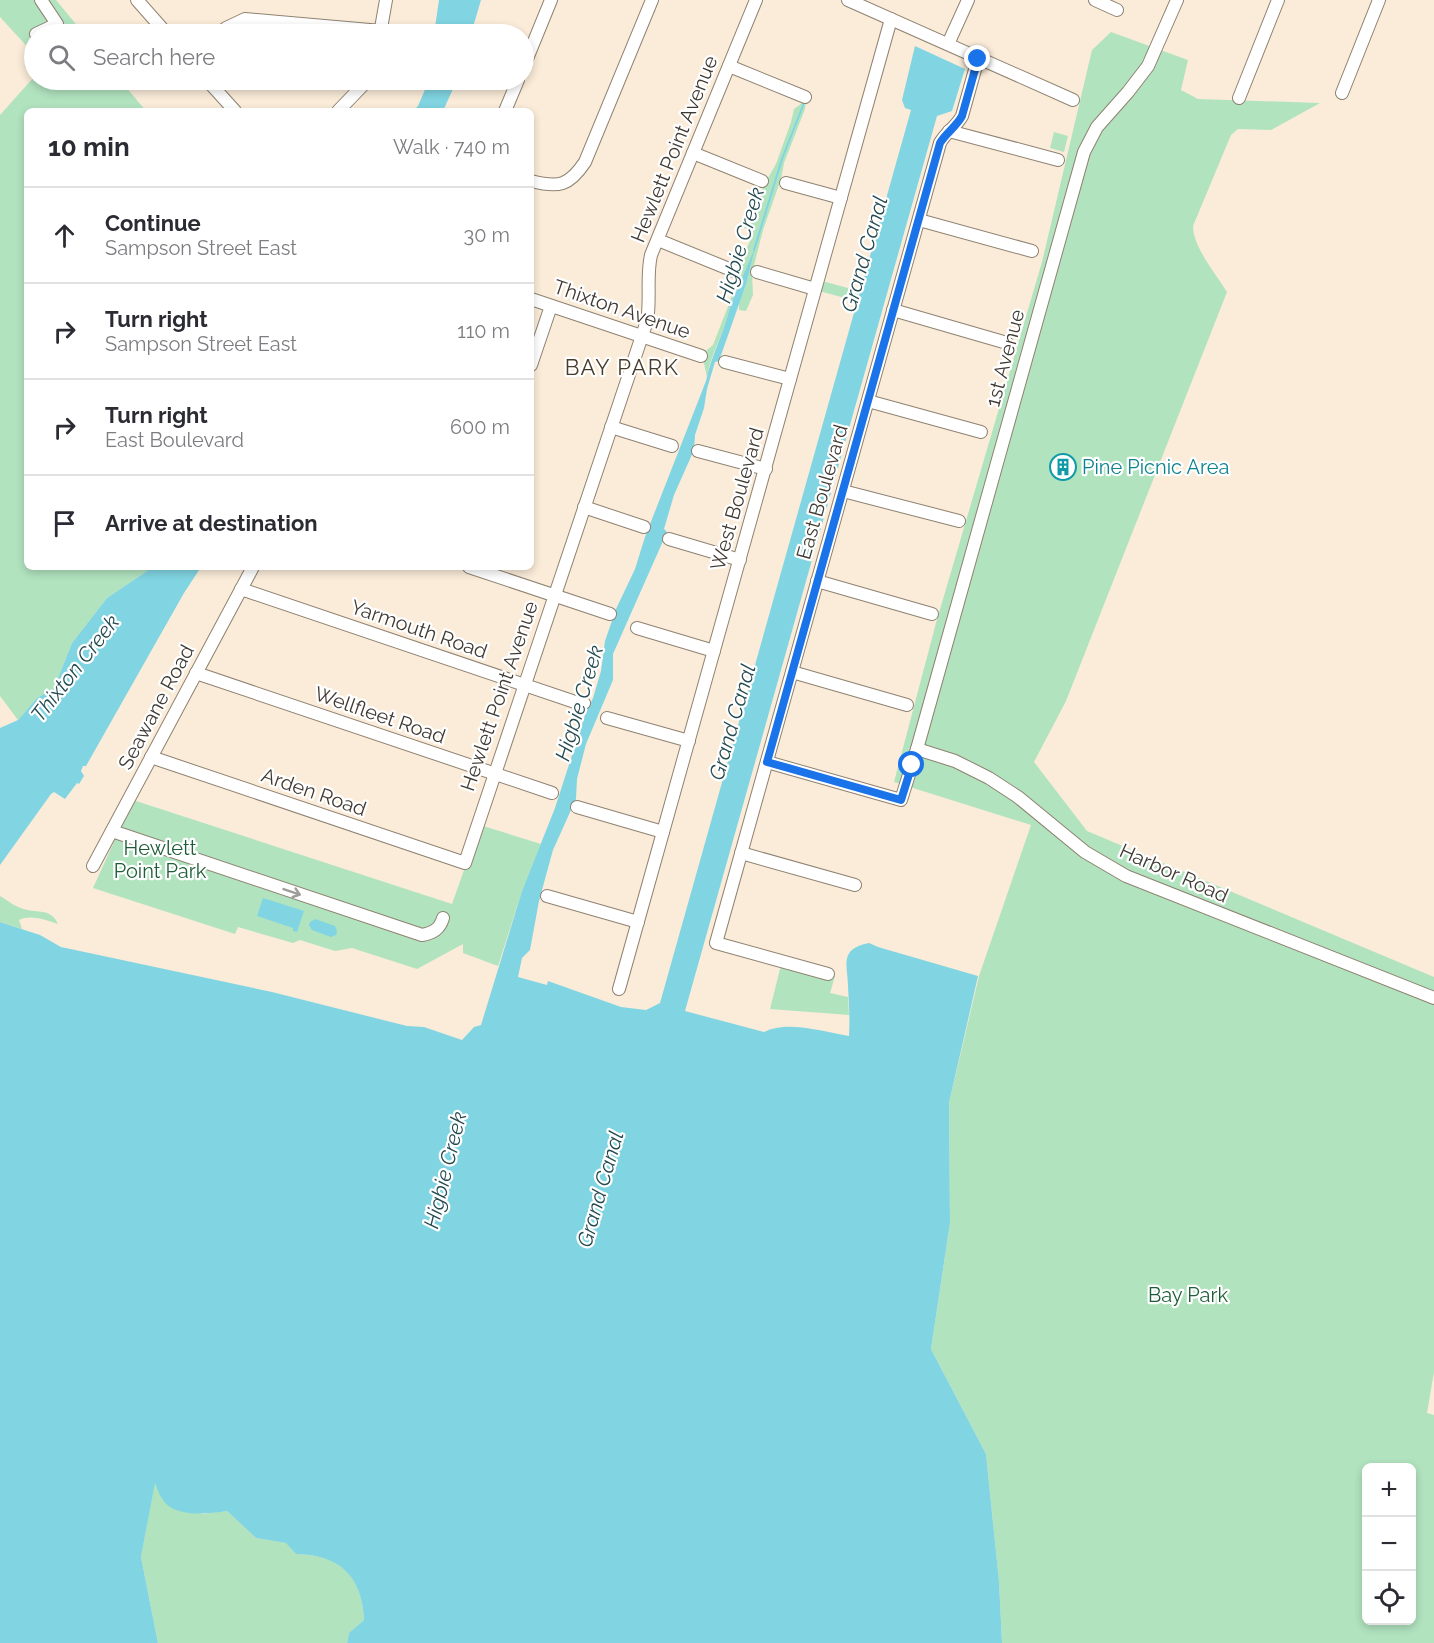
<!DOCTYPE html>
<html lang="en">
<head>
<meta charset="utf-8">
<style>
	body { margin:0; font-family:Raleway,sans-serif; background:#f2f2f3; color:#2b2b33 }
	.controls { position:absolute; right:18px; bottom:18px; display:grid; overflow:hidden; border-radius:9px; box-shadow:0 3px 9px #0003 }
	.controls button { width:54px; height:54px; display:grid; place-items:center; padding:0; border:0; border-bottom:2px solid #e1e1e2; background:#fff; color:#2b2b33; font:30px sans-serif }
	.stop { position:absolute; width:18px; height:18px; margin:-14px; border:4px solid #1a73e8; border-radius:50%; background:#fff }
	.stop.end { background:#1a73e8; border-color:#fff; box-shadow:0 2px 6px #0008 }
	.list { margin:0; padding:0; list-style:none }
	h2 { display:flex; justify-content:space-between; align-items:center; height:78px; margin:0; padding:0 24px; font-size:26px }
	h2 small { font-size:20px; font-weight:400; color:#7c7c81 }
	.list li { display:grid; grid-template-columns:39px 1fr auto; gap:18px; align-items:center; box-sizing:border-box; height:96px; padding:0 24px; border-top:2px solid #e1e1e2 }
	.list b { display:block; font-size:22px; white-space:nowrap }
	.list p { margin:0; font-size:20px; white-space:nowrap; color:#7c7c81 }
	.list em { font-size:20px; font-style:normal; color:#7c7c81 }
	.icon { flex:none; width:33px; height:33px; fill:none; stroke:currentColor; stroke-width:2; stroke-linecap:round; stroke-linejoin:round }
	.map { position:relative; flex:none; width:1434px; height:1643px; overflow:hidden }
	.search { position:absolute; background:#fff; box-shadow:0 3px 9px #0003; left:24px; top:24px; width:510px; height:66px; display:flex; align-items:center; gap:15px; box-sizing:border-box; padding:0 21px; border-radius:33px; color:#7c7c81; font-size:22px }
	.panel { position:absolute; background:#fff; box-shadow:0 3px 9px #0003; left:24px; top:108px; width:510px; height:462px; border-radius:9px }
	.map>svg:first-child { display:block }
</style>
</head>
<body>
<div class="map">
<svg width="1434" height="1643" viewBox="0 0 1434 1643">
	<rect width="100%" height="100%" fill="#fbecd9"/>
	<g fill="#b1e3bf" fill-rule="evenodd">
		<polygon points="0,0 56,0 84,34 34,34 34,54 0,17"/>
		<path d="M1111,32L1188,60L1181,90L1198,99L1320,103L1271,130L1238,129L1231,135L1193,226C1193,247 1216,274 1227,292L1066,701L1034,762L1087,831L1434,977V1372L1427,1413L1434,1415V1643H1002L999,1581L986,1454L931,1349L950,1223L949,1103L979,976L1031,825L894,782L936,623L1042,262L1092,50ZM1366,1468H1412V1620H1366Z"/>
		<polygon points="34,77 34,80 120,80 146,111 27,111 27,567 150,567 147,571 107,598 72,643 54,688 37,698 18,720 0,696 0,115"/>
		<path d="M806,100L805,109L784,163L781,179L763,230L752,273L753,295L746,311L739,310V301L754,252L730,306C726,330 711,352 707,377L702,354L713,345L729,304L743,256L751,239L750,233L743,226L756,220L763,187L776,164L791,122L794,109Z"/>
		<polygon points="1054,132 1068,136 1064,152 1050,148"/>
		<polygon points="822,281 859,291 856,301 819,291"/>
		<polygon points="133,800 452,904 480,825 541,844 522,891 498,966 463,953 463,944 417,969 352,948 335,951 300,940 293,943 238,927 235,934 93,888"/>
		<path d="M0,896C7,900 14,906 21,908C35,914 51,907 58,924C46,920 31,914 19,920L22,929L0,922Z"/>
		<polygon points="782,961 835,976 830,993 848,997 849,1015 770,1009"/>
		<path d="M155,1481L202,1514L227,1511L256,1538L287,1543L296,1554C341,1555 362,1576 364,1620L349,1633L347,1643H158L141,1557Z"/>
	</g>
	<g fill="#81d5e2">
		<polygon points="439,0 481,0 471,34 434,34"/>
		<path d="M915,46L965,69L952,111L937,116L685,1011L764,1032C788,1020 823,1032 849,1036C850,1020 849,1004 848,987C848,966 838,949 869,943L878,947L978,976L949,1103L950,1223L931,1349L986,1454L999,1581L1002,1643H347L349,1633L364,1620C362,1576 340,1555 296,1554L286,1543L256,1538L227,1511C208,1514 175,1518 163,1500C159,1495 157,1488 155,1483L141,1557L158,1643H0V922L40,935L61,947L272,992L407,1026L424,1027L462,1040L474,1027L481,1025L522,891L555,808L585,715L593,698L601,671L605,641L616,609L635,569L645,537L706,381C711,355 725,332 730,306L755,248L746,284L719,361L715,362L707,389L704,408L695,435L694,450L674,495L664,529L667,532L613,654V680L586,744L577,779L576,799L553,850L539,901L530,950L522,958L518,977L547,985L548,981L621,1007L646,1010L660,1003L911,110L905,108L902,100Z"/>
		<polygon points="429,80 457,80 443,111 413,111 418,106"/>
		<polygon points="150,567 201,567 184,593 86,766 83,766 81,771 84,776 79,784 77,783 65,799 54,792 51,794 0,865 0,728 18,720 37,698 54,688 72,643 107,598 147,571"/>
		<polygon points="263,898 304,911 297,932 293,931 293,928 257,916"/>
		<polygon points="315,919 335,926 337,931 336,935 331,937 312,930 309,925 310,922"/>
	</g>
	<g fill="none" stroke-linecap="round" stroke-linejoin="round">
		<polyline stroke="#81d5e2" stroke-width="2" points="754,250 782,159 804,103"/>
		<defs>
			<g id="minor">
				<polyline points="137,0 167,34"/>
				<polyline points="848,0 1073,100"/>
				<polyline points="1095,0 1117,10"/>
				<polyline points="36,34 57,24 41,0"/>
				<polyline points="218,34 226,28 245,19 381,31"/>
				<polyline points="380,34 386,0"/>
				<polyline points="948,44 968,0"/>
				<polyline points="524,66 551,0"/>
				<polyline points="729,66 805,97"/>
				<polyline points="207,80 235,111"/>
				<polyline points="1342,93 1379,0"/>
				<polyline points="1239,98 1278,0"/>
				<polyline points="338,111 368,80"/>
				<polyline points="505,111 518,80"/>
				<polyline points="949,131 1058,160"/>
				<polyline points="693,153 762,181"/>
				<path d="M531,181C559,188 569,186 585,162L652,0"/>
				<polyline points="786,183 841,198"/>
				<polyline points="919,220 1032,251"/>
				<polyline points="658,240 734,271"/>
				<polyline points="757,272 815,289"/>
				<polyline points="531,299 701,356"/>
				<polyline points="893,310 1007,343"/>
				<polyline points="725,362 790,379"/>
				<polyline points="531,365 551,306"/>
				<polyline points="868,401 981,432"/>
				<polyline points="611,427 672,446"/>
				<polyline points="698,451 766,469"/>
				<polyline points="843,491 959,521"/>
				<polyline points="584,507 644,527"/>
				<polyline points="669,539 740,560"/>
				<polyline points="469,567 610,614"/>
				<polyline points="817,581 932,614"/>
				<polyline points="241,589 581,704 584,703"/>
				<polyline points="637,628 714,651"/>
				<polyline points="792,672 907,705"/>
				<polyline points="196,673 552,793"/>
				<polyline points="607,718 689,741"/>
				<polyline points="917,749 955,761 989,778 1018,797 1085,852 1126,876 1434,998"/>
				<path d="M151,757L465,863L647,321C651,299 646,277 651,255L756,0"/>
				<polyline points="767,762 901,800 917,749 1084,152 1097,127 1128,92 1148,66 1177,0"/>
				<polyline points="577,807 663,832"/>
				<path d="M112,831L422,935C433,933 440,929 443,918"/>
				<polyline points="741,853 855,885"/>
				<polyline points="93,866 253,567"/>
				<polyline points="547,896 638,922"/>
				<path d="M828,974L716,943L940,143C945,133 956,127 962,116L978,59"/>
				<polyline points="619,989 891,19"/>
			</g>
		</defs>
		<use href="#minor" stroke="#8f8271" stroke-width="14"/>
		<use href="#minor" stroke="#fff" stroke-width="12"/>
	</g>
	<defs><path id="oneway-shaft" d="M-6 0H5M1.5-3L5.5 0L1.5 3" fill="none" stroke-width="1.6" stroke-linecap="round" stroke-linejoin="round" transform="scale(1.5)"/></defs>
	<use stroke="#a09c99" href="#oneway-shaft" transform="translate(292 892) rotate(19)"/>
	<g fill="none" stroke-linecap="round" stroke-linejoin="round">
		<path stroke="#1a73e8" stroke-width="8" d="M912,765L901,800L767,762L940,143C946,133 956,127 962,116L978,59"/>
	</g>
	<defs>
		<symbol id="building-ring" viewBox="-11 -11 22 22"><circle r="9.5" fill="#fff" stroke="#0f9aa8" stroke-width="1.5"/><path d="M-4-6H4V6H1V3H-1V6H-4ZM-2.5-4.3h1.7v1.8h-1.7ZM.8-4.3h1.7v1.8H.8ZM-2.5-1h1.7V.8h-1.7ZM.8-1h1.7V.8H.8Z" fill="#0f9aa8"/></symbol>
	</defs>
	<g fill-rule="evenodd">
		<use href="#building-ring" x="1048" y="452" width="30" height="30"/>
	</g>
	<g text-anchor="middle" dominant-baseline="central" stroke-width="4.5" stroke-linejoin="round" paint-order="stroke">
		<g font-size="20" fill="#403a33" stroke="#fff">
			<text transform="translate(674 149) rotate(-68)">Hewlett Point Avenue</text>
			<text transform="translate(622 309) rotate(19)">Thixton Avenue</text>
			<text transform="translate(1005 358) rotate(-75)">1st Avenue</text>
			<text transform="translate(822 492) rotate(-74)">East Boulevard</text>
			<text transform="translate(737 499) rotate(-74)">West Boulevard</text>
			<text transform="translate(419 629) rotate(19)">Yarmouth Road</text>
			<text transform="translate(499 696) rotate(-71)">Hewlett Point Avenue</text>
			<text transform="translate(156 707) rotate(-62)">Seawane Road</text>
			<text transform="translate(380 715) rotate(19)">Wellfleet Road</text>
			<text transform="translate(314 792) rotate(19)">Arden Road</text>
			<text transform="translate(1174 873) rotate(24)">Harbor Road</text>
		</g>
		<g font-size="20" fill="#0d838f" stroke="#fff" text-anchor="start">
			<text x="1082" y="467">Pine Picnic Area</text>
		</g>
		<g font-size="20" fill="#1e5d37" stroke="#fff">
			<text x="160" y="848">Hewlett<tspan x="160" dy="23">Point Park</tspan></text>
			<text x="1188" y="1295">Bay Park</text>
		</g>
		<g font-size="21" font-style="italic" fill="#244b51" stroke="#fff">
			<text transform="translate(740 245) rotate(-73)">Higbie Creek</text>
			<text transform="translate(864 254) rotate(-74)">Grand Canal</text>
			<text transform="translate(75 668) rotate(-52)">Thixton Creek</text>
			<text transform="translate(579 703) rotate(-73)">Higbie Creek</text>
			<text transform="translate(732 722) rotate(-74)">Grand Canal</text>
			<text transform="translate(445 1170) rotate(-76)">Higbie Creek</text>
			<text transform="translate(600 1189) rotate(-74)">Grand Canal</text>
		</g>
		<g font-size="22" letter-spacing="1.5" fill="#473c2c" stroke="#fff">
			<text x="622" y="367">BAY PARK</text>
		</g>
	</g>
</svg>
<div class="controls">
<button>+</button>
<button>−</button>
<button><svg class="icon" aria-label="locate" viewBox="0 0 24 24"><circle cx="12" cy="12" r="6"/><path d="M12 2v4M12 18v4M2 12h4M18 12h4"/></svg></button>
</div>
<div class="stop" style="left:912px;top:765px"></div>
<div class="stop end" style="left:978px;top:59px"></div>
<div class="search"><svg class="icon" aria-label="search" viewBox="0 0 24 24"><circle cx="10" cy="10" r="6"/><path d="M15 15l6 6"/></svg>Search here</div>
<section class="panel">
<h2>10 min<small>Walk · 740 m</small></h2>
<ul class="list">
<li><svg class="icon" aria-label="ahead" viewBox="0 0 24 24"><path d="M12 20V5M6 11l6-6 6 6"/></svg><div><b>Continue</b><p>Sampson Street East</p></div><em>30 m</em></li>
<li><svg class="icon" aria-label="right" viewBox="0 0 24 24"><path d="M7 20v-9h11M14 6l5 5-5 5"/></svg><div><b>Turn right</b><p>Sampson Street East</p></div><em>110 m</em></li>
<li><svg class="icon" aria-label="right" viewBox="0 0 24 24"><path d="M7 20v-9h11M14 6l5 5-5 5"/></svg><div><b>Turn right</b><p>East Boulevard</p></div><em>600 m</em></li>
<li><svg class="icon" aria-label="arrive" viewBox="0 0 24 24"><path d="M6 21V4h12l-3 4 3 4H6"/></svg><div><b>Arrive at destination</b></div></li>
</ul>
</section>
</div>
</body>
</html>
